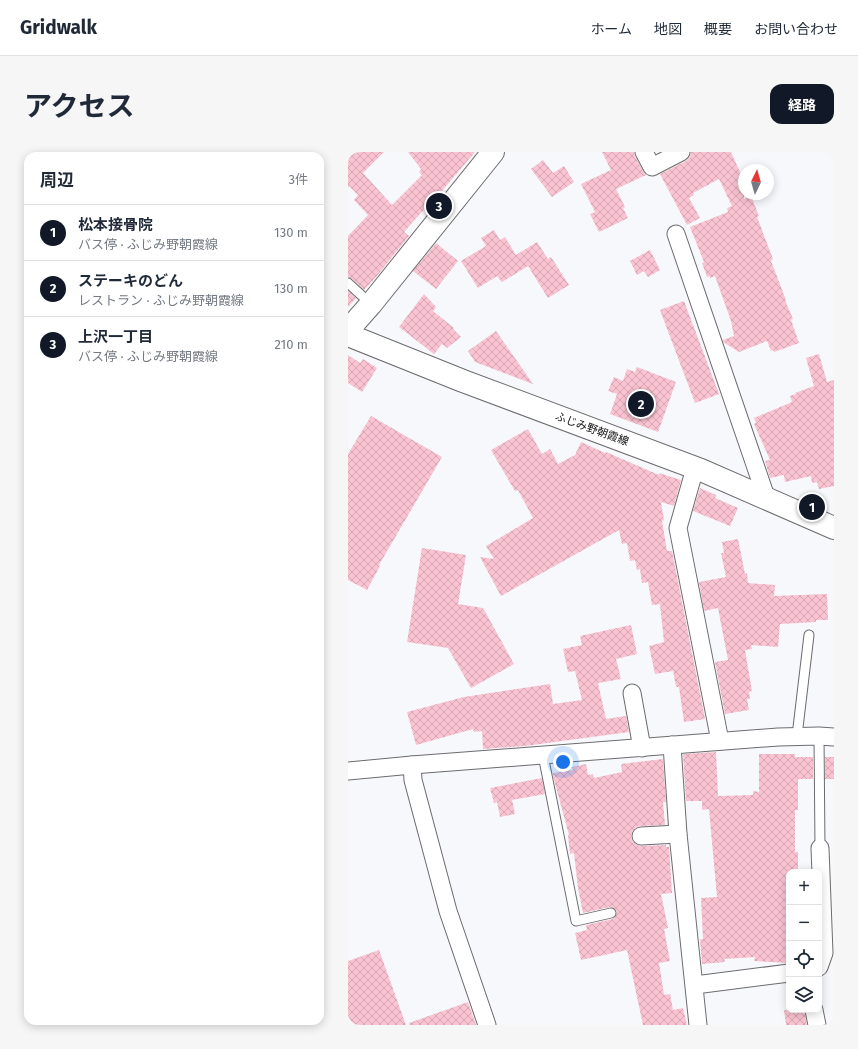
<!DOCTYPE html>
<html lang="ja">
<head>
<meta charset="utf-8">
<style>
	body { margin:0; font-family:"Fira Sans","Noto Sans JP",sans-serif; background:#f6f6f7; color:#1f2937 }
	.controls { position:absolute; right:12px; bottom:12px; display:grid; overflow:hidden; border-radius:8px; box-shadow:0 2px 10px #0003 }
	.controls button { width:36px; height:36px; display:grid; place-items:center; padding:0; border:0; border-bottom:1px solid #e0e1e3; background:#fff; color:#1f2937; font:20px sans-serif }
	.compass { position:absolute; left:390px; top:12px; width:36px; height:36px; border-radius:50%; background:#fff; box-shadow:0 2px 10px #0003; rotate:5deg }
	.you { position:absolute; left:215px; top:610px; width:14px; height:14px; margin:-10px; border:3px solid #fff; border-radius:50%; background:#1a73e8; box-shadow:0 0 0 6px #1a73e833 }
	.badge { display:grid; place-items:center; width:26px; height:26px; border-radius:50%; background:#111827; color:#fff; font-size:13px; font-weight:700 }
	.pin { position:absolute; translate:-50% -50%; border:2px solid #fff; box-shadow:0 1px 4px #0006 }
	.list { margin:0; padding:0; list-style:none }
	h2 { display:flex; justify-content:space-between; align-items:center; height:52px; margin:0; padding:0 16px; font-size:17px }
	h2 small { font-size:13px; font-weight:400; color:#747a83 }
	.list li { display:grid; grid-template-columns:26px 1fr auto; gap:12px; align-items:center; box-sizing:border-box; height:56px; padding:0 16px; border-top:1px solid #e0e1e3 }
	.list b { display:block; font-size:15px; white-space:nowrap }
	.list p { margin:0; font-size:13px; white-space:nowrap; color:#747a83 }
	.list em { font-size:13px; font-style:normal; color:#747a83 }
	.icon { flex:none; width:22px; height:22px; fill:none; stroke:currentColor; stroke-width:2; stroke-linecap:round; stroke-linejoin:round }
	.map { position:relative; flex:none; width:486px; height:873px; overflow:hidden; border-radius:12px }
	header { display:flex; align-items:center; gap:24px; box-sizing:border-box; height:56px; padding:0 20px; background:#fff; border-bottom:1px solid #e0e1e3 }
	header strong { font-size:19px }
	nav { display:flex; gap:22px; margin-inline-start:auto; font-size:14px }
	.intro { display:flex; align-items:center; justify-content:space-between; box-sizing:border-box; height:96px; padding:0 24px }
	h1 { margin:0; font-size:28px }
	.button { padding:10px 18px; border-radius:12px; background:#111827; color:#fff; font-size:14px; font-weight:700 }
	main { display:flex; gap:24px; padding:0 24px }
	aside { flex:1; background:#fff; border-radius:12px; box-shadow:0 2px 10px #0003 }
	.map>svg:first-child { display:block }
</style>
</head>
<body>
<header>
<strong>Gridwalk</strong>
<nav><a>ホーム</a><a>地図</a><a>概要</a><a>お問い合わせ</a></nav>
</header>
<div class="intro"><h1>アクセス</h1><a class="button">経路</a></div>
<main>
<aside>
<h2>周辺<small>3件</small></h2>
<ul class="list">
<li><span class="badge">1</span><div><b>松本接骨院</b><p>バス停 · ふじみ野朝霞線</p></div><em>130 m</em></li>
<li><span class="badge">2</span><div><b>ステーキのどん</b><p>レストラン · ふじみ野朝霞線</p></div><em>130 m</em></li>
<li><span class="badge">3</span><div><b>上沢一丁目</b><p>バス停 · ふじみ野朝霞線</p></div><em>210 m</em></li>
</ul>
</aside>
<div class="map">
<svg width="486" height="873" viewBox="0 0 486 873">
	<defs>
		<pattern id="building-cross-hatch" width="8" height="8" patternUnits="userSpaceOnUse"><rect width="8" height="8" fill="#fac3d2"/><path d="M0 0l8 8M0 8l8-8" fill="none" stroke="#d5a6b3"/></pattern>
	</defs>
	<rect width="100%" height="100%" fill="#f7f8fc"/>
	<g fill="url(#building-cross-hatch)">
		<polygon points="0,0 36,0 15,21 44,53 74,23 71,20 73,17 60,0 127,0 82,53 81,52 56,80 61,84 28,125 16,138 4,127 0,125 0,84 20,63 6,48 10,43 1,34 0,36"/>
		<polygon points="254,0 286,0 287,5 298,23 268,37 277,55 275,56 280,66 251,80 242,62 247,60 233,32 263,18"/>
		<polygon points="343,0 383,0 396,29 396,47 403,44 411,64 409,65 425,107 423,109 438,148 437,148 445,167 443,168 451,191 426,200 425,198 423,199 419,189 391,200 375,190 375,188 386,184 383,169 367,124 362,126 362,124 359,125 354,111 356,110 342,75 380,60 379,56 384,54 371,27 345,41 346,43 341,46 352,66 339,73 312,22 338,9 342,5"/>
		<polygon points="195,8 205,21 216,14 226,30 204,45 183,17"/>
		<polygon points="146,78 152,88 157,85 168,103 189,90 200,107 203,105 221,133 200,146 180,114 154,130 149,124 130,136 113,109 138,94 133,86"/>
		<polygon points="88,91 110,109 88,137 65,119"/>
		<polygon points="302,98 312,118 300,125 296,119 289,123 282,109"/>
		<polygon points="0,139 8,146 0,155"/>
		<polygon points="76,142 88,155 85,159 106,176 105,177 113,185 99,196 94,192 86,202 51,175"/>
		<polygon points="336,149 371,242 347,251 312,158"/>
		<polygon points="148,179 185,232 127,210 120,199"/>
		<polygon points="471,202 479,230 486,228 486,334 471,337 469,330 464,331 463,324 437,330 436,323 422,326 417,309 422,308 406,272 408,271 406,266 444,250 442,244 448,242 447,241 466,234 458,206"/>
		<polygon points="0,203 12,211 15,207 29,216 14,240 0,231"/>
		<polygon points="289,215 328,230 310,280 262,262 269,242 260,239 266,225 275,229 279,217 287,220"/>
		<polygon points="23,264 94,305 31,413 32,414 19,438 0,428 0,302"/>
		<polygon points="180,277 194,302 202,297 210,312 227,303 233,290 257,301 258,300 311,323 311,321 333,328 326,354 313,350 316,368 314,369 319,399 324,399 357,567 336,570 331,535 328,535 325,519 307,522 301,494 316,490 312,452 304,453 300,430 294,431 292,417 289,418 287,408 282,409 279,391 274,392 271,378 153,444 132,405 146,407 138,394 185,366 170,338 167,339 143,298"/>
		<polygon points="352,336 368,343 367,346 390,356 382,374 345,359"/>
		<polygon points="390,387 397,422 399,421 400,431 427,433 426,444 479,442 480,468 468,468 468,470 432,472 430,495 403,493 404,497 397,498 404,539 401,540 402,547 399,547 401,558 377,562 367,510 380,508 370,456 356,459 351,430 378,425 373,401 376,401 374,390"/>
		<polygon points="74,396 118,403 110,452 135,456 166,512 123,536 100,496 59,490"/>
		<polygon points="283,473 289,502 268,507 273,527 250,531 258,567 278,564 281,580 177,594 135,597 134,579 126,580 125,577 68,593 59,560 116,545 202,532 205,552 234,548 227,519 220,520 215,497 234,493 232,484"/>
		<polygon points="368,600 370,644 405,643 405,639 411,640 411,602 447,602 447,605 465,605 465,627 450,627 450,658 447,658 447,700 450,700 450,719 441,719 441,811 406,809 407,805 376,807 377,810 354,812 352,787 355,787 353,746 369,745 361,657 354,658 354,649 338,649 335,602"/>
		<rect x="477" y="605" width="9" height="22"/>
		<polygon points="315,607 318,650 315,650 317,673 292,674 288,675 284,680 283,685 285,690 289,693 294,694 318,693 318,695 321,695 324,741 313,742 320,776 316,777 322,809 311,811 316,843 322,842 325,858 335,856 339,873 295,873 279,798 233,808 227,781 239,778 238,773 265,767 267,765 269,760 267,757 262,755 235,761 230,736 226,701 222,702 220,684 221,683 205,624 205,621 225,618 224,615 238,612 240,623 245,622 246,626 274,620 273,612"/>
		<polygon points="194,626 197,642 164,648 167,662 152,665 149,650 146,651 142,636"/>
		<polygon points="31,798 58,873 0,873 0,809"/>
		<polygon points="120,850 128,873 61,873 61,871"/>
		<polygon points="436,858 456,858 459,873 438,873"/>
	</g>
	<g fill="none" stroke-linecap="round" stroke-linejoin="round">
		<defs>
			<g id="lane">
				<polyline points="0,131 23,152"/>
				<polyline points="449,584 461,483"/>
				<polyline points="471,584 472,696"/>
				<polyline points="195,603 228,769 263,761"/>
			</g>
			<g id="street">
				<polyline points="296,0 304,15 333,0"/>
				<polyline points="328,82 418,345"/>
				<polyline points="347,316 330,376 372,589"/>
				<polyline points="284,541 294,596"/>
				<polyline points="324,593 330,682 350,873"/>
				<polyline points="64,613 65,628 100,759 139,873"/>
				<polyline points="0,619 64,613 430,585 471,584 486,585"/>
				<polyline points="293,684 330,682"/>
				<polyline points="471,815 476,801 472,696"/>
				<polyline points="347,833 441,821"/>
				<polyline points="466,858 469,873"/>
			</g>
			<g id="secondary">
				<polyline points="0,178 23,152 145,0"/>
				<polyline points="0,183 115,229 353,318 486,376"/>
			</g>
		</defs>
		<use href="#lane" stroke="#6c6c6f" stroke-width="11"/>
		<use href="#street" stroke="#6c6c6f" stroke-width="19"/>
		<use href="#secondary" stroke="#6c6c6f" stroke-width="24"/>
		<use href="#lane" stroke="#fff" stroke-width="9"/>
		<use href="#street" stroke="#fff" stroke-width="17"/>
		<use href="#secondary" stroke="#fff" stroke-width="22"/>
	</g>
	<g text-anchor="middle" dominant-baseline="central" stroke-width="3" stroke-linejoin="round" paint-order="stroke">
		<g font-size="11" fill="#121214" stroke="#fff">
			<text transform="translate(244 277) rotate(20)">ふじみ野朝霞線</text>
		</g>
	</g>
</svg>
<div class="controls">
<button>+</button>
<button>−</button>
<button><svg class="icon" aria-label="locate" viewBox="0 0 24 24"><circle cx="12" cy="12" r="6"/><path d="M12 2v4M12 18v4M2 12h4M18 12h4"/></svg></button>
<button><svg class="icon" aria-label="layers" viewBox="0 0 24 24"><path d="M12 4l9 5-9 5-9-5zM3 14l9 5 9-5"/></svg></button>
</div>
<svg class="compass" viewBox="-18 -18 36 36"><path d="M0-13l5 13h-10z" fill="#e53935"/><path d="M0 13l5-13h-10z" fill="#747a83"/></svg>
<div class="you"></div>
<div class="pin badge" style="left:464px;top:355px">1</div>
<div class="pin badge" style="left:293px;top:252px">2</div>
<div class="pin badge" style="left:91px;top:54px">3</div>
</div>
</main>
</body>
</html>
